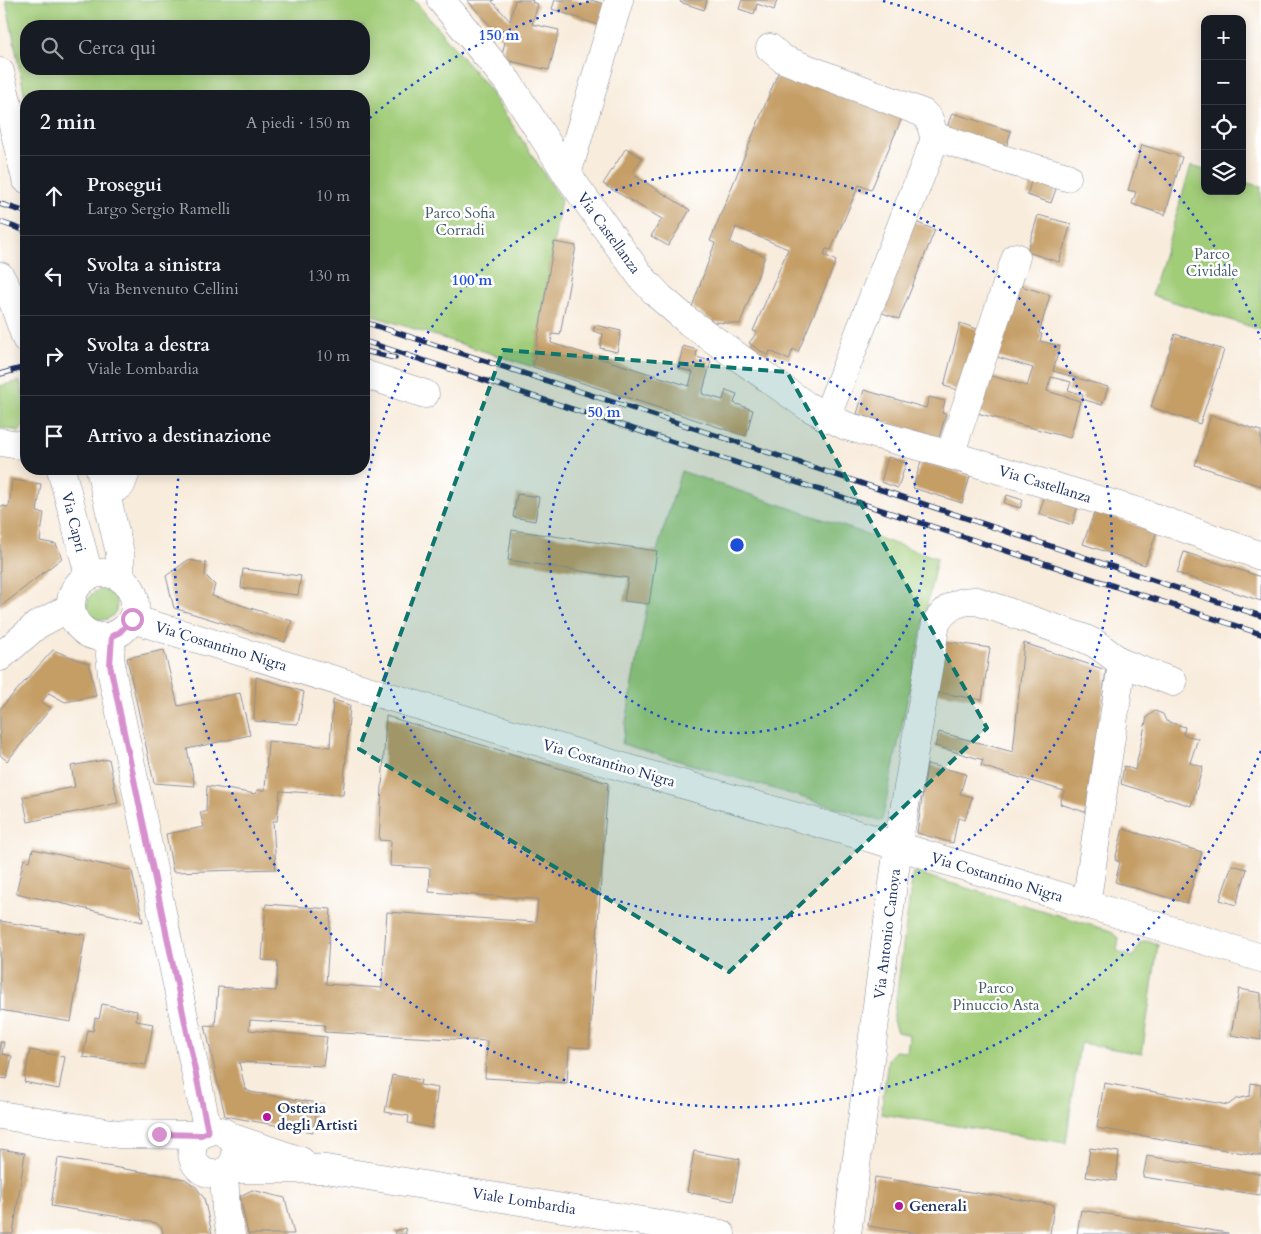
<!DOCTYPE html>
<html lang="it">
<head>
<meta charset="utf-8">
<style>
	body { margin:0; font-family:Cardo,serif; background:#242831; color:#f1f3f6 }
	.controls { position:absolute; right:15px; top:15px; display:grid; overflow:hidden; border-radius:10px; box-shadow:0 2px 12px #0003 }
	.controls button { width:45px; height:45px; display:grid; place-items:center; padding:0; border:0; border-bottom:1px solid #363941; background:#171b24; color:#f1f3f6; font:25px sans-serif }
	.stop { position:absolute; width:15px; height:15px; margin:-11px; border:4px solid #d690ce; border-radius:50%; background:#fff }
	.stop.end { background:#d690ce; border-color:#fff; box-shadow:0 1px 5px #0008 }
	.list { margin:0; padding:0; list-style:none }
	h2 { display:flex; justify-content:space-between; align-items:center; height:65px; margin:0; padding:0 20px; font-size:21px }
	h2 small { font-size:16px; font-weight:400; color:#9ea1a6 }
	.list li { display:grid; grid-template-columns:32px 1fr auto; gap:15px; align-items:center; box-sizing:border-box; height:80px; padding:0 20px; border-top:1px solid #363941 }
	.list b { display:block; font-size:19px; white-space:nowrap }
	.list p { margin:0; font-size:16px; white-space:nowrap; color:#9ea1a6 }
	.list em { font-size:16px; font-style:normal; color:#9ea1a6 }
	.icon { flex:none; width:28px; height:28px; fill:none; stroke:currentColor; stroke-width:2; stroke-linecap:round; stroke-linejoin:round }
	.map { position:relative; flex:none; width:1261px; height:1234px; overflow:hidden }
	.search { position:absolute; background:#171b24; box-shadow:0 2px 12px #0003; left:20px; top:20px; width:350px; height:55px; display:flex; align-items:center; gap:12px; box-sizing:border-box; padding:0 18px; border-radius:20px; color:#9ea1a6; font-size:19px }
	.panel { position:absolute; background:#171b24; box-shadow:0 2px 12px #0003; left:20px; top:90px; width:350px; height:385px; border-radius:20px }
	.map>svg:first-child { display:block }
</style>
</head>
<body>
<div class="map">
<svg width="1261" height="1234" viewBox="0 0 1261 1234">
	<rect width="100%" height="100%" fill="#fff"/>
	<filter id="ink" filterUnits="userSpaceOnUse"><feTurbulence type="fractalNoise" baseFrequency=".02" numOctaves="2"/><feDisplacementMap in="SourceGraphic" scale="10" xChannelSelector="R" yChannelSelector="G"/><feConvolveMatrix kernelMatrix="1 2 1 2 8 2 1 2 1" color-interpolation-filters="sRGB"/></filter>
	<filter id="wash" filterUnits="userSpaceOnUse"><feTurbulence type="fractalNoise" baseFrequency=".0096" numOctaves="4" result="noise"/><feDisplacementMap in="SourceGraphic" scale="20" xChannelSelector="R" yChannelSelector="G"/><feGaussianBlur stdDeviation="1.12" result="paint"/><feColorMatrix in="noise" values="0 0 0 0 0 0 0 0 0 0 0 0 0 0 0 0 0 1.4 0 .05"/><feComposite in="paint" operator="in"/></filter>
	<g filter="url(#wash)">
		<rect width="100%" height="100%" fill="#f8ecdc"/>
		<g fill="#a1cc78" stroke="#5e7e6b" fill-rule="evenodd">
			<path d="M6,0H414L488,88L561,199L533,367L364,313V96H26V102ZM26,26H364V69H26Z"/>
			<polygon points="1191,166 1205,170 1205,191 1242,191 1242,181 1261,187 1261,330 1152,295"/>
			<path d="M20,381C25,398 32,416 20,431L0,428V386Z"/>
			<polygon points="681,471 937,558 882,821 622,744 657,551"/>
			<circle cx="102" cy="605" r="15"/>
			<polygon points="913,872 1111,931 1119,939 1117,951 1133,957 1140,943 1147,941 1158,945 1142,1054 1080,1043 1066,1143 881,1114 888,1059 895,1051 907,1052 909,1035 897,1032 893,1021"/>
		</g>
		<g id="blocks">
			<g fill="#c59e66">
				<polygon points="467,0 494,0 492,1 510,21 515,0 533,0 532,2 538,4 532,24 559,30 549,70 501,59 505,42"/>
				<polygon points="555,0 591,0 610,6 604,27 552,9"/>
				<polygon points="681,0 707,0 704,10 680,2"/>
				<polygon points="742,0 777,0 774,10 757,4 754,14 739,9"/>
				<polygon points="780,68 904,113 871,190 859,185 831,250 826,249 824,255 836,261 798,352 793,349 789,360 770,351 768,356 749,343 757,332 753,331 788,249 736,227 730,243 765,256 740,324 714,322 692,307 715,243 710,241"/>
				<polygon points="952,113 1011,131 1004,154 944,136"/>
				<polygon points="1142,145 1182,157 1165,215 1132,204 1136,192 1128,190"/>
				<polygon points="626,148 642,158 632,174 690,210 668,246 651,236 662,219 603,184"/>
				<polygon points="1033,175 1058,183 1051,203 1027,195"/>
				<polygon points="1038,215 1071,224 1059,262 1027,252"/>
				<polygon points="913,221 935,230 899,319 877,311"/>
				<polygon points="554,242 576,246 560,335 552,334 551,343 689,386 693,372 678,368 683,346 697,350 696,357 711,361 702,394 723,400 726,390 737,394 734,403 753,410 746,436 533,367"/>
				<polygon points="1018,285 1050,295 1039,333 1042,334 1040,341 1060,346 1053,371 1108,387 1102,405 1082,399 1083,395 1068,390 1071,382 1051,377 1047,391 1080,401 1070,438 977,413 988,375 1027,386 1033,368 991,355"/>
				<polygon points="960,323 983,331 965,392 944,386"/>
				<polygon points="595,325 621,331 617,352 600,348 603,334 593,331"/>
				<polygon points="1175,334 1224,350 1200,424 1151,407"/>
				<polygon points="864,390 926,408 929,397 945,401 942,413 946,414 939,438 857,414"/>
				<polygon points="1211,415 1261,431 1261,486 1195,465"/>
				<polygon points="888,457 906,463 898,488 881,482"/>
				<polygon points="921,461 970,476 962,503 913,488"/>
				<polygon points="12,480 41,484 37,512 44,513 40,541 56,544 62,558 0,607 0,537 2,535 0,535 0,506 9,507"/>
				<polygon points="517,494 539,497 535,521 513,517"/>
				<polygon points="1007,495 1023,500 1020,508 1004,503"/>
				<polygon points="1045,495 1078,506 1072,525 1039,514"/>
				<polygon points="1095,511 1157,532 1145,565 1083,544"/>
				<polygon points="512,530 657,551 649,604 624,601 628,578 508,560"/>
				<polygon points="1184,552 1261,577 1261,601 1177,573"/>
				<polygon points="188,560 206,563 205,575 215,585 212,596 292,621 285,642 174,608 166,576"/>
				<polygon points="243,569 301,576 298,595 241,588"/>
				<polygon points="944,641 990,648 982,700 936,692"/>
				<polygon points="1024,643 1106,670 1088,813 1060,804 1064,791 981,766 983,760 935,746 939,732 1013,752"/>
				<polygon points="53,650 89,664 96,696 65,702 49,693 41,702 51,708 7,761 0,755 0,709"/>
				<polygon points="164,650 178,706 240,693 250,735 187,749 195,786 154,783 127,658"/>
				<polygon points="256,677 304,692 298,724 254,721"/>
				<polygon points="333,700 350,705 343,795 280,791 277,821 273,821 276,869 173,872 166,834 204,827 200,812 206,812 207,786 256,794 257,790 265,790 268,741 330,747"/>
				<polygon points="1155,711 1163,714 1166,721 1185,727 1183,735 1198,738 1190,763 1203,767 1191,806 1121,784 1124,766 1135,770 1147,717"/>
				<polygon points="386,716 608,783 589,1048 569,1047 567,1083 485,1078 487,1041 324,1032 325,1025 250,1020 249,1030 327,1037 323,1066 239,1062 245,1088 250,1092 318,1103 313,1132 225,1116 205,1025 215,1026 218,987 276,991 278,961 262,960 266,904 331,909 326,984 382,988 387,912 536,922 538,899 429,892 430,868 390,866 391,841 379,840"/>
				<polygon points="109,759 118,803 28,822 23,797 75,787 71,766"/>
				<polygon points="927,764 966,774 960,794 972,797 965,820 958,818 953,843 917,833"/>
				<polygon points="1123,829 1202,852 1187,903 1115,882 1120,862 1115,860"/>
				<polygon points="33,849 132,871 143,922 16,893 24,859 30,861"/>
				<polygon points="1232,865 1247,869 1236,905 1220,900"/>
				<polygon points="0,921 85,935 71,1022 0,1010"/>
				<polygon points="1239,989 1261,993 1261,1040 1231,1035"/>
				<polygon points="102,1004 137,1011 136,1021 153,1024 146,1065 83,1057 88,1030 93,1031 95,1018 99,1019"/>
				<polygon points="0,1042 4,1042 2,1054 12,1056 7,1079 0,1078"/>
				<polygon points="30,1050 65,1057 59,1089 24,1082"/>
				<polygon points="392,1075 421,1080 420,1085 438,1088 432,1128 408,1123 409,1116 385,1112"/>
				<polygon points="1104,1083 1228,1105 1236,1099 1250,1096 1251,1083 1261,1085 1261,1156 1097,1128"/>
				<polygon points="1090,1148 1119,1152 1116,1181 1086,1177"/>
				<polygon points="0,1149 25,1153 13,1234 0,1234"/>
				<polygon points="694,1151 740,1159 733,1201 687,1192"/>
				<polygon points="1147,1156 1261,1174 1260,1195 1143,1177"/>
				<polygon points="58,1158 185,1179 196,1187 204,1198 212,1234 163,1234 162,1228 156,1223 51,1206"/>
				<polygon points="875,1177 1054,1205 1050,1234 920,1234 868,1226"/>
				<polygon points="252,1190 285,1198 294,1234 248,1234 240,1196"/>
				<polygon points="1081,1210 1228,1233 1228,1234 1077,1234"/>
				<polygon points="405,1228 406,1234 395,1234 394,1231"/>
			</g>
		</g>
	</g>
	<g filter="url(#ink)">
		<use href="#blocks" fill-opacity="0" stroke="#8a8e9d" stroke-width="1"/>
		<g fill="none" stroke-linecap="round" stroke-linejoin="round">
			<defs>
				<g id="minor">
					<polyline points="441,0 508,82 567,174 642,278 660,297 689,322 807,406 846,426 950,455 1145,514 1261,556"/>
					<polyline points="770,48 783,59 923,113 929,119 935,139"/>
					<polyline points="0,72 26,179"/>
					<polyline points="567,174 619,0"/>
					<polyline points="0,276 11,296 26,339"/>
					<polyline points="364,374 425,394"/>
					<polyline points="826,418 935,139 940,138 1002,159 1067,177"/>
					<polyline points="0,442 26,446"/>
					<polyline points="950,455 1016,257"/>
					<polyline points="61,469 89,575"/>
					<polyline points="100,469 120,553 120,577"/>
					<polyline points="106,494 121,485 127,469"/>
					<circle cx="103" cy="605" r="32"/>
					<polyline points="132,619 626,768 898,846 1261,958"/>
					<polyline points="112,636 110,655 112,674 208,1132"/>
					<polyline points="0,657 37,625 71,607"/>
					<polyline points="1086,905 1122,663"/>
					<polyline points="0,1115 118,1134 201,1135"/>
					<circle cx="214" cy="1152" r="22"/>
					<polyline points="230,1137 301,1161"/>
					<polyline points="228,1169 326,1169 721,1234"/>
					<polyline points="224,1172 226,1210 231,1234"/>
					<path d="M847,1234L898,846L936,623C946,607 958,600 977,601L1083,638L1096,644L1122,663L1173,682"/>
				</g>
			</defs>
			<use href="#minor" stroke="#8a8e9d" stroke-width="29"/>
			<use href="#minor" stroke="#fff" stroke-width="28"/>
			<defs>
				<g id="rail">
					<polyline points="0,204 26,212"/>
					<polyline points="0,222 26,231"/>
					<polyline points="364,322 740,443 1261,616"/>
					<polyline points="364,341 1261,634"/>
					<polyline points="364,351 395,358"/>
					<polyline points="0,374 26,367"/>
				</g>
			</defs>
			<use href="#rail" stroke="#1b2f5e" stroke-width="5.5"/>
			<use href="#rail" stroke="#fff" stroke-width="4" stroke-dasharray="11" stroke-linecap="butt"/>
		</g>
	</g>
	<g fill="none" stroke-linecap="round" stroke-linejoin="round" filter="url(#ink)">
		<polyline stroke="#d690ce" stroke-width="6" points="132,619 120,632 112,636 110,665 208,1132 201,1135 159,1134"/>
	</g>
	<path fill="#0f766e" fill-opacity="0.2" stroke="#0f766e" stroke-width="4" stroke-dasharray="10 6" stroke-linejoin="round" d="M503,350L787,372L987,728L729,972L359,749Z"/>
	<g fill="none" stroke="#1d4ed8" stroke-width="2.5" stroke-dasharray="2.5 5">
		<circle cx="737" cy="545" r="188"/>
		<circle cx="737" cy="545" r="375"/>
		<path d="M1261 751A563 563 0 0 1 179 472M364 123A563 563 0 0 1 591 1M883 1A563 563 0 0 1 1261 339"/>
	</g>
	<g fill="#b5179e" stroke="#fff" stroke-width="2">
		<circle cx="267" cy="1117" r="5"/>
		<circle cx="899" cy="1206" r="5"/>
	</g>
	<g text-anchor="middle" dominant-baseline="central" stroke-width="5" stroke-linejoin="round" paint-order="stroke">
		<g font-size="15" fill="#435e66" stroke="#fff">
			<text x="460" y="213">Parco Sofia<tspan x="460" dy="17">Corradi</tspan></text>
			<text x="1212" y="254">Parco<tspan x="1212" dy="17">Cividale</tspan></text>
			<text x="996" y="988">Parco<tspan x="996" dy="17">Pinuccio Asta</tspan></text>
		</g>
		<g font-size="15" fill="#1b2f5e" stroke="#fff">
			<text transform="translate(609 233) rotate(54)">Via Castellanza</text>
			<text transform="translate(1045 484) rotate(17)">Via Castellanza</text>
			<text transform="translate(74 522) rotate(76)">Via Capri</text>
			<text transform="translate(221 646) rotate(17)">Via Costantino Nigra</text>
			<text transform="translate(609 763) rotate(16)">Via Costantino Nigra</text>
			<text transform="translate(997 877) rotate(17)">Via Costantino Nigra</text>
			<text transform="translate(887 934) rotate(-83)">Via Antonio Canova</text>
			<text transform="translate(524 1201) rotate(9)">Viale Lombardia</text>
		</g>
		<g font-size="15" font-weight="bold" fill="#1b2f5e" stroke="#fff" text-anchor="start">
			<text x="277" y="1108">Osteria<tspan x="277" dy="17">degli Artisti</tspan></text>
			<text x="909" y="1206">Generali</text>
		</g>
	</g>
	<circle cx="737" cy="545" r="8" fill="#1d4ed8" stroke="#fff" stroke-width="2.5"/>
	<g font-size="15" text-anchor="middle" font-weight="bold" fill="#1d4ed8" stroke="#fff" stroke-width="5" stroke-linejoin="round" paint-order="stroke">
		<text x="499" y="40">150 m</text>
		<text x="472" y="285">100 m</text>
		<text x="604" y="417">50 m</text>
	</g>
</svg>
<div class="controls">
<button>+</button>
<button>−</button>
<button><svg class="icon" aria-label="locate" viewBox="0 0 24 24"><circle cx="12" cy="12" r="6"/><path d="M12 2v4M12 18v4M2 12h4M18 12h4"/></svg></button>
<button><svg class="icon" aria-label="layers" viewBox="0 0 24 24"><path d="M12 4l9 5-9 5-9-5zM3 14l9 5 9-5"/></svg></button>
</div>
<div class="stop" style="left:132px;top:619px"></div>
<div class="stop end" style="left:159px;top:1134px"></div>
<div class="search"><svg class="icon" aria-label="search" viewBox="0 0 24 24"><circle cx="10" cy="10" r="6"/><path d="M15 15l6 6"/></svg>Cerca qui</div>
<section class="panel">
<h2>2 min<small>A piedi · 150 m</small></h2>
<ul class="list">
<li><svg class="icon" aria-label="ahead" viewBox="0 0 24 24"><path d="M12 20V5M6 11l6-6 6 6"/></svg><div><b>Prosegui</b><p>Largo Sergio Ramelli</p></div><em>10 m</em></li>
<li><svg class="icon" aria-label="left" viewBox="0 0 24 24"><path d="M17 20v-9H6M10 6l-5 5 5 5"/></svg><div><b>Svolta a sinistra</b><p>Via Benvenuto Cellini</p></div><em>130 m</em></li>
<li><svg class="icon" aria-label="right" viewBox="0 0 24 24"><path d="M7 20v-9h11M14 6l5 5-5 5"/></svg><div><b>Svolta a destra</b><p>Viale Lombardia</p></div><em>10 m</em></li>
<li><svg class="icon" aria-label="arrive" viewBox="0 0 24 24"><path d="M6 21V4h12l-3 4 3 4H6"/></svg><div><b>Arrivo a destinazione</b></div></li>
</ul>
</section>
</div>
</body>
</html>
